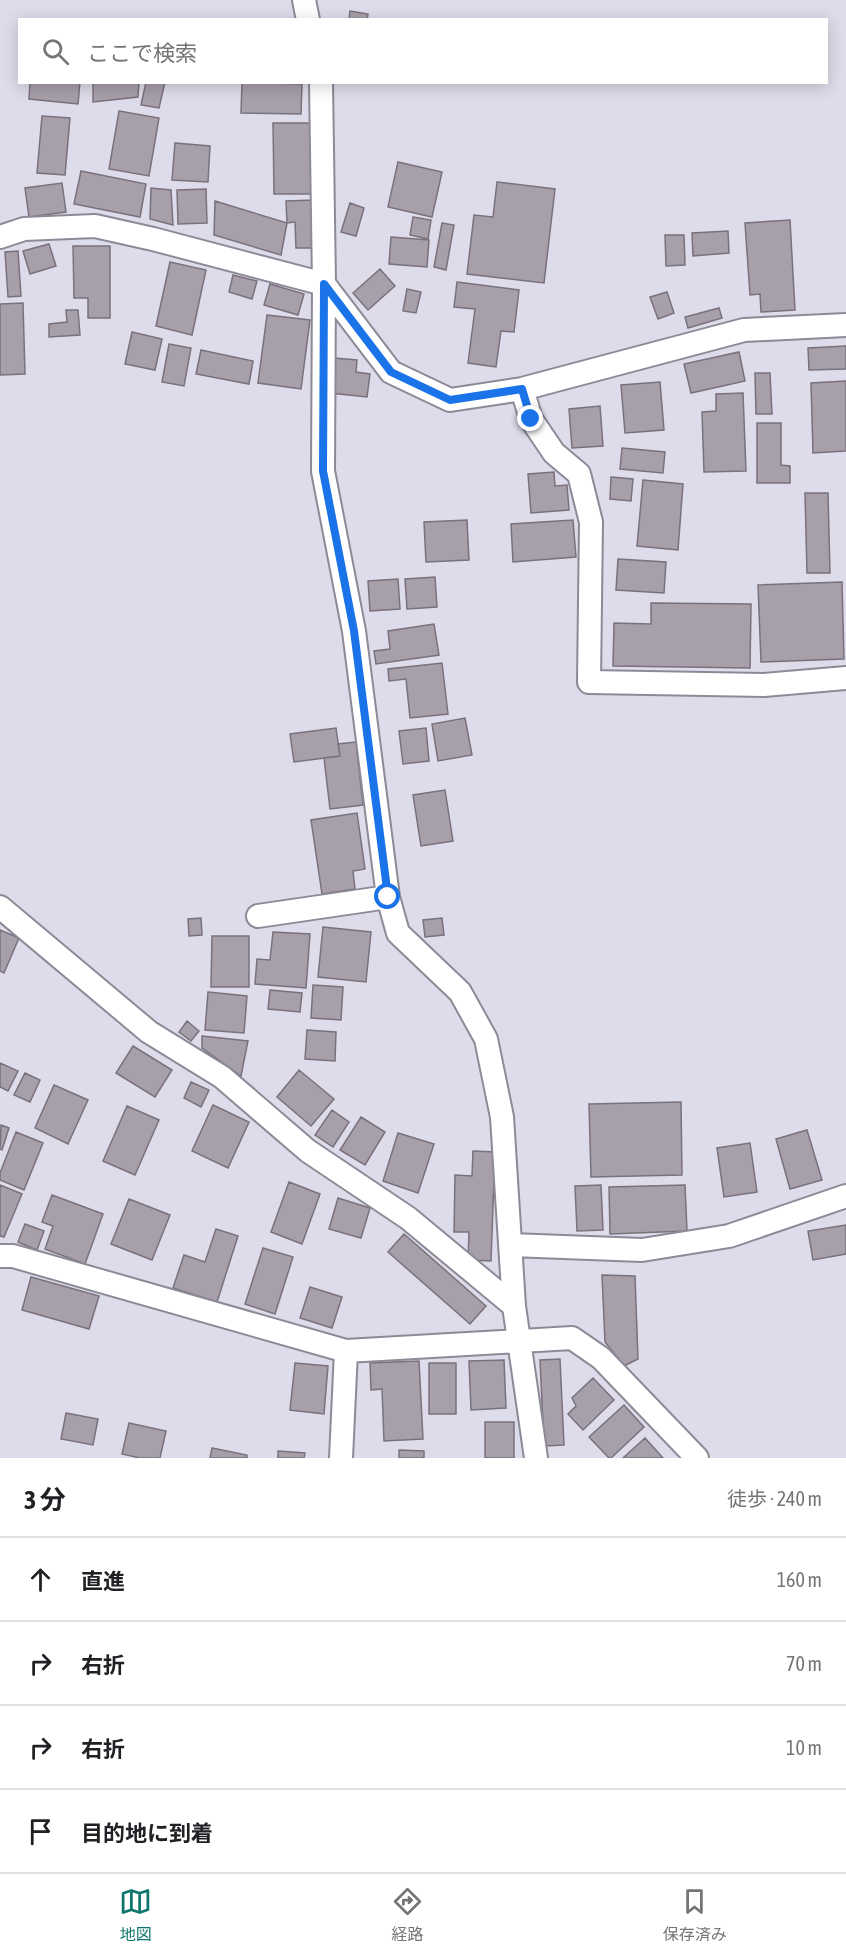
<!DOCTYPE html>
<html lang="ja">
<head>
<meta charset="utf-8">
<style>
	:root { --surface:#fff; --page:#f2f2f2; --text:#202124; --muted:#757577; --line:#e0e0e0; --accent:#0f766e }
	body { margin:0; font-family:"Asap Condensed","Noto Sans JP",sans-serif; background:var(--page); color:var(--text) }
	.stop { position:absolute; width:18px; height:18px; margin:-14px; border:4px solid #1a73e8; border-radius:50%; background:#fff }
	.stop.end { background:#1a73e8; border-color:#fff; box-shadow:0 2px 6px #0008 }
	.list { margin:0; padding:0; list-style:none }
	h2 { display:flex; justify-content:space-between; align-items:center; height:78px; margin:0; padding:0 24px; font-size:26px }
	h2 small { font-size:20px; font-weight:400; color:var(--muted) }
	.list li { display:grid; grid-template-columns:39px 1fr auto; gap:18px; align-items:center; box-sizing:border-box; height:84px; padding:0 24px; border-top:2px solid var(--line) }
	.list b { display:block; font-size:22px; white-space:nowrap }
	.list em { font-size:20px; font-style:normal; color:var(--muted) }
	.icon { flex:none; width:33px; height:33px; fill:none; stroke:currentColor; stroke-width:2; stroke-linecap:round; stroke-linejoin:round }
	.map { position:relative; flex:none; width:846px; height:1458px; overflow:hidden }
	.search { position:absolute; background:var(--surface); box-shadow:0 3px 15px #0003; left:18px; right:18px; top:18px; height:66px; display:flex; align-items:center; gap:15px; box-sizing:border-box; padding:0 21px; border-radius:0px; color:var(--muted); font-size:22px }
	.sheet { height:414px; background:var(--surface) }
	nav { display:flex; justify-content:space-around; align-items:center; box-sizing:border-box; height:84px; border-top:2px solid var(--line); background:var(--surface); font-size:16px; color:var(--muted) }
	nav a { display:grid; justify-items:center; gap:3px }
	nav .on { color:var(--accent) }
	.map>svg:first-child { display:block }
</style>
</head>
<body>
<div class="map">
<svg width="846" height="1458" viewBox="0 0 846 1458">
	<rect width="100%" height="100%" fill="#dedcea"/>
	<path fill="#a79faa" stroke="#79717c" stroke-width="1.5" d="M 350,11 L 368,14 L 367,20 L 349,20 Z
		M 30,82 L 80,82 L 78,104 L 29,99 Z
		M 93,82 L 139,82 L 138,97 L 93,102 Z
		M 146,82 L 165,82 L 159,108 L 141,105 Z
		M 242,82 L 302,84 L 301,114 L 241,113 Z
		M 119,111 L 159,118 L 149,176 L 109,169 Z
		M 42,116 L 70,118 L 65,175 L 37,173 Z
		M 273,123 L 312,123 L 312,194 L 274,194 Z
		M 175,143 L 210,146 L 208,182 L 172,180 Z
		M 398,162 L 442,172 L 432,217 L 388,207 Z
		M 81,171 L 146,184 L 140,217 L 74,204 Z
		M 497,182 L 555,189 L 544,283 L 467,274 L 474,215 L 493,217 Z
		M 62,183 L 66,212 L 29,217 L 25,188 Z
		M 151,188 L 171,190 L 173,225 L 150,219 Z
		M 206,189 L 207,223 L 178,224 L 177,190 Z
		M 314,200 L 315,248 L 296,248 L 295,222 L 287,223 L 286,201 Z
		M 215,201 L 287,223 L 281,255 L 214,235 Z
		M 350,203 L 364,208 L 356,236 L 341,232 Z
		M 413,217 L 431,220 L 428,239 L 410,235 Z
		M 790,220 L 795,310 L 761,312 L 760,294 L 750,295 L 745,223 Z
		M 442,223 L 454,225 L 446,270 L 434,267 Z
		M 728,231 L 729,253 L 693,256 L 692,233 Z
		M 665,235 L 684,235 L 685,265 L 666,266 Z
		M 391,237 L 429,240 L 427,267 L 389,264 Z
		M 49,244 L 56,266 L 30,274 L 23,251 Z
		M 73,246 L 110,246 L 110,318 L 88,318 L 88,298 L 74,298 Z
		M 18,251 L 21,296 L 8,297 L 5,252 Z
		M 170,262 L 206,270 L 192,335 L 156,326 Z
		M 380,269 L 395,286 L 368,310 L 353,293 Z
		M 233,275 L 257,281 L 252,299 L 229,292 Z
		M 457,282 L 519,290 L 514,332 L 501,331 L 496,367 L 468,363 L 475,309 L 454,307 Z
		M 270,284 L 304,294 L 298,315 L 264,305 Z
		M 407,289 L 421,292 L 416,313 L 403,311 Z
		M 667,292 L 674,313 L 658,319 L 650,297 Z
		M 23,303 L 25,374 L 0,375 L 0,304 Z
		M 719,308 L 722,318 L 688,328 L 685,317 Z
		M 66,310 L 78,310 L 80,335 L 49,337 L 49,324 L 67,322 Z
		M 267,315 L 310,320 L 301,389 L 258,383 Z
		M 132,332 L 162,339 L 155,370 L 125,364 Z
		M 169,344 L 191,348 L 184,386 L 162,382 Z
		M 846,346 L 846,369 L 809,370 L 808,348 Z
		M 201,350 L 253,361 L 249,384 L 196,374 Z
		M 739,352 L 745,381 L 691,393 L 684,364 Z
		M 334,358 L 357,360 L 356,372 L 370,374 L 367,397 L 330,393 Z
		M 755,373 L 770,373 L 772,414 L 756,414 Z
		M 846,381 L 846,451 L 813,453 L 811,383 Z
		M 660,382 L 664,430 L 625,433 L 621,385 Z
		M 743,393 L 746,471 L 704,472 L 702,412 L 716,411 L 716,394 Z
		M 600,406 L 603,446 L 572,448 L 569,409 Z
		M 757,423 L 781,423 L 781,465 L 790,466 L 790,483 L 757,483 Z
		M 622,448 L 665,452 L 663,473 L 620,469 Z
		M 554,472 L 555,486 L 567,485 L 569,510 L 531,513 L 528,474 Z
		M 611,477 L 633,479 L 631,501 L 610,499 Z
		M 643,480 L 683,484 L 678,550 L 637,546 Z
		M 805,493 L 828,493 L 830,573 L 807,573 Z
		M 467,520 L 469,560 L 426,562 L 424,522 Z
		M 573,520 L 576,557 L 513,562 L 511,524 Z
		M 618,559 L 666,562 L 664,593 L 616,590 Z
		M 435,577 L 437,607 L 407,609 L 405,579 Z
		M 398,579 L 400,609 L 370,611 L 368,581 Z
		M 842,582 L 844,659 L 761,662 L 758,585 Z
		M 651,603 L 751,604 L 750,668 L 613,666 L 614,623 L 651,624 Z
		M 434,624 L 439,655 L 376,664 L 374,651 L 390,649 L 388,631 Z
		M 442,663 L 448,714 L 410,718 L 406,679 L 389,681 L 388,669 Z
		M 465,718 L 472,755 L 438,761 L 432,724 Z
		M 336,728 L 340,756 L 294,762 L 290,734 Z
		M 426,728 L 429,761 L 403,764 L 399,731 Z
		M 356,742 L 363,805 L 330,809 L 324,758 L 340,756 L 338,744 Z
		M 445,790 L 453,841 L 421,846 L 413,795 Z
		M 357,813 L 365,869 L 353,871 L 355,889 L 322,894 L 311,820 Z
		M 201,918 L 202,935 L 189,936 L 188,919 Z
		M 442,918 L 444,935 L 425,937 L 423,920 Z
		M 323,927 L 371,932 L 366,982 L 318,977 Z
		M 0,930 L 19,938 L 4,973 L 0,971 Z
		M 273,932 L 310,934 L 306,988 L 255,984 L 257,959 L 270,960 Z
		M 212,936 L 249,936 L 249,987 L 211,987 Z
		M 313,985 L 343,987 L 341,1020 L 311,1018 Z
		M 270,990 L 302,993 L 300,1012 L 268,1009 Z
		M 208,992 L 247,996 L 244,1033 L 205,1030 Z
		M 187,1021 L 199,1031 L 191,1041 L 179,1032 Z
		M 307,1030 L 336,1032 L 335,1061 L 305,1059 Z
		M 202,1036 L 248,1041 L 241,1076 L 202,1048 Z
		M 133,1046 L 172,1070 L 155,1097 L 116,1073 Z
		M 0,1063 L 18,1071 L 8,1091 L 0,1087 Z
		M 299,1070 L 334,1099 L 311,1126 L 277,1097 Z
		M 25,1073 L 40,1080 L 30,1102 L 14,1095 Z
		M 191,1082 L 209,1090 L 201,1107 L 184,1098 Z
		M 54,1085 L 88,1100 L 68,1144 L 35,1128 Z
		M 681,1102 L 682,1175 L 591,1177 L 589,1104 Z
		M 213,1105 L 249,1122 L 228,1168 L 192,1151 Z
		M 127,1106 L 159,1120 L 135,1175 L 103,1161 Z
		M 332,1110 L 349,1122 L 333,1147 L 315,1135 Z
		M 361,1117 L 385,1132 L 365,1165 L 340,1150 Z
		M 1,1125 L 9,1128 L 2,1150 L 0,1149 Z
		M 807,1130 L 822,1180 L 790,1189 L 776,1139 Z
		M 16,1132 L 43,1143 L 24,1190 L 0,1180 L 0,1173 Z
		M 398,1133 L 434,1144 L 418,1193 L 383,1181 Z
		M 750,1143 L 757,1192 L 724,1197 L 717,1148 Z
		M 473,1151 L 495,1152 L 491,1261 L 468,1260 L 469,1232 L 454,1232 L 455,1175 L 472,1176 Z
		M 289,1182 L 320,1194 L 302,1244 L 271,1232 Z
		M 0,1185 L 22,1194 L 4,1237 L 0,1236 Z
		M 601,1185 L 603,1230 L 577,1231 L 575,1186 Z
		M 685,1185 L 687,1231 L 610,1234 L 609,1187 Z
		M 52,1195 L 103,1214 L 85,1264 L 45,1249 L 53,1226 L 42,1222 Z
		M 338,1198 L 370,1208 L 361,1238 L 329,1229 Z
		M 129,1199 L 170,1215 L 152,1260 L 111,1244 Z
		M 25,1224 L 44,1231 L 37,1250 L 18,1242 Z
		M 846,1225 L 846,1254 L 813,1260 L 808,1231 Z
		M 216,1229 L 238,1236 L 217,1302 L 173,1288 L 184,1255 L 205,1262 Z
		M 404,1234 L 486,1306 L 470,1324 L 388,1252 Z
		M 263,1248 L 293,1257 L 275,1314 L 245,1304 Z
		M 602,1275 L 635,1276 L 638,1359 L 624,1366 L 605,1342 Z
		M 31,1277 L 99,1296 L 89,1329 L 22,1310 Z
		M 310,1287 L 342,1297 L 332,1328 L 300,1318 Z
		M 560,1359 L 564,1445 L 544,1446 L 540,1360 Z
		M 504,1360 L 506,1408 L 471,1410 L 469,1361 Z
		M 419,1361 L 423,1439 L 384,1441 L 382,1389 L 371,1390 L 370,1363 Z
		M 295,1363 L 328,1366 L 324,1414 L 290,1410 Z
		M 429,1363 L 456,1363 L 456,1414 L 429,1414 Z
		M 593,1378 L 614,1400 L 583,1430 L 568,1414 L 576,1406 L 572,1398 Z
		M 624,1405 L 644,1427 L 611,1458 L 609,1458 L 589,1437 Z
		M 66,1413 L 98,1419 L 93,1445 L 61,1439 Z
		M 485,1422 L 514,1422 L 514,1458 L 485,1458 Z
		M 129,1423 L 166,1431 L 160,1458 L 140,1458 L 122,1454 Z
		M 645,1438 L 663,1458 L 623,1458 Z
		M 212,1448 L 247,1455 L 247,1458 L 210,1458 Z
		M 399,1450 L 424,1451 L 424,1458 L 399,1458 Z
		M 278,1451 L 305,1453 L 304,1458 L 278,1458 Z"/>
	<g fill="none" stroke-linecap="round" stroke-linejoin="round">
		<defs>
			<path id="minor" d="M 304,0 L 308,20
				M 321,82 L 324,284 L 323,471 L 354,631 L 388,897 L 398,933 L 460,992 L 486,1039 L 502,1117 L 514,1306 L 536,1458
				M 0,237 L 24,229 L 95,226 L 153,239 L 324,284 L 391,372 L 450,400 L 522,389 L 744,330 L 846,325
				M 522,389 L 531,419 L 554,453 L 579,474 L 591,522 L 589,682 L 764,685 L 846,678
				M 0,907 L 149,1032 L 222,1077 L 308,1151 L 408,1218 L 514,1306
				M 258,916 L 388,897
				M 511,1245 L 642,1250 L 729,1236 L 846,1196
				M 0,1256 L 13,1256 L 346,1351 L 572,1338 L 601,1358 L 697,1458
				M 341,1458 L 346,1351"/>
		</defs>
		<use href="#minor" stroke="#8c8a97" stroke-width="26"/>
		<use href="#minor" stroke="#fff" stroke-width="22"/>
	</g>
	<g fill="none" stroke-linecap="round" stroke-linejoin="round">
		<path stroke="#1a73e8" stroke-width="8" d="M 388,897 L 354,631 L 323,471 L 324,284 L 391,372 L 450,400 L 522,389 L 531,419"/>
	</g>
</svg>
<div class="stop" style="left:388px;top:897px"></div>
<div class="stop end" style="left:531px;top:419px"></div>
<div class="search"><svg class="icon" aria-label="search" viewBox="0 0 24 24"><circle cx="10" cy="10" r="6"/><path d="M15 15l6 6"/></svg>ここで検索</div>
</div>
<section class="sheet">
<h2>3 分<small>徒歩 · 240 m</small></h2>
<ul class="list">
<li><svg class="icon" aria-label="ahead" viewBox="0 0 24 24"><path d="M12 20V5M6 11l6-6 6 6"/></svg><div><b>直進</b></div><em>160 m</em></li>
<li><svg class="icon" aria-label="right" viewBox="0 0 24 24"><path d="M7 20v-9h11M14 6l5 5-5 5"/></svg><div><b>右折</b></div><em>70 m</em></li>
<li><svg class="icon" aria-label="right" viewBox="0 0 24 24"><path d="M7 20v-9h11M14 6l5 5-5 5"/></svg><div><b>右折</b></div><em>10 m</em></li>
<li><svg class="icon" aria-label="arrive" viewBox="0 0 24 24"><path d="M6 21V4h12l-3 4 3 4H6"/></svg><div><b>目的地に到着</b></div></li>
</ul>
</section>
<nav>
<a class="on"><svg class="icon" aria-label="map" viewBox="0 0 24 24"><path d="M3 6l6-2 6 2 6-2v14l-6 2-6-2-6 2zM9 4v14M15 6v14"/></svg>地図</a>
<a><svg class="icon" aria-label="directions" viewBox="0 0 24 24"><path d="M12 3l9 9-9 9-9-9zM9 14v-3h6M13 9l2 2-2 2"/></svg>経路</a>
<a><svg class="icon" aria-label="saved" viewBox="0 0 24 24"><path d="M7 4h10v16l-5-4-5 4z"/></svg>保存済み</a>
</nav>
</body>
</html>
